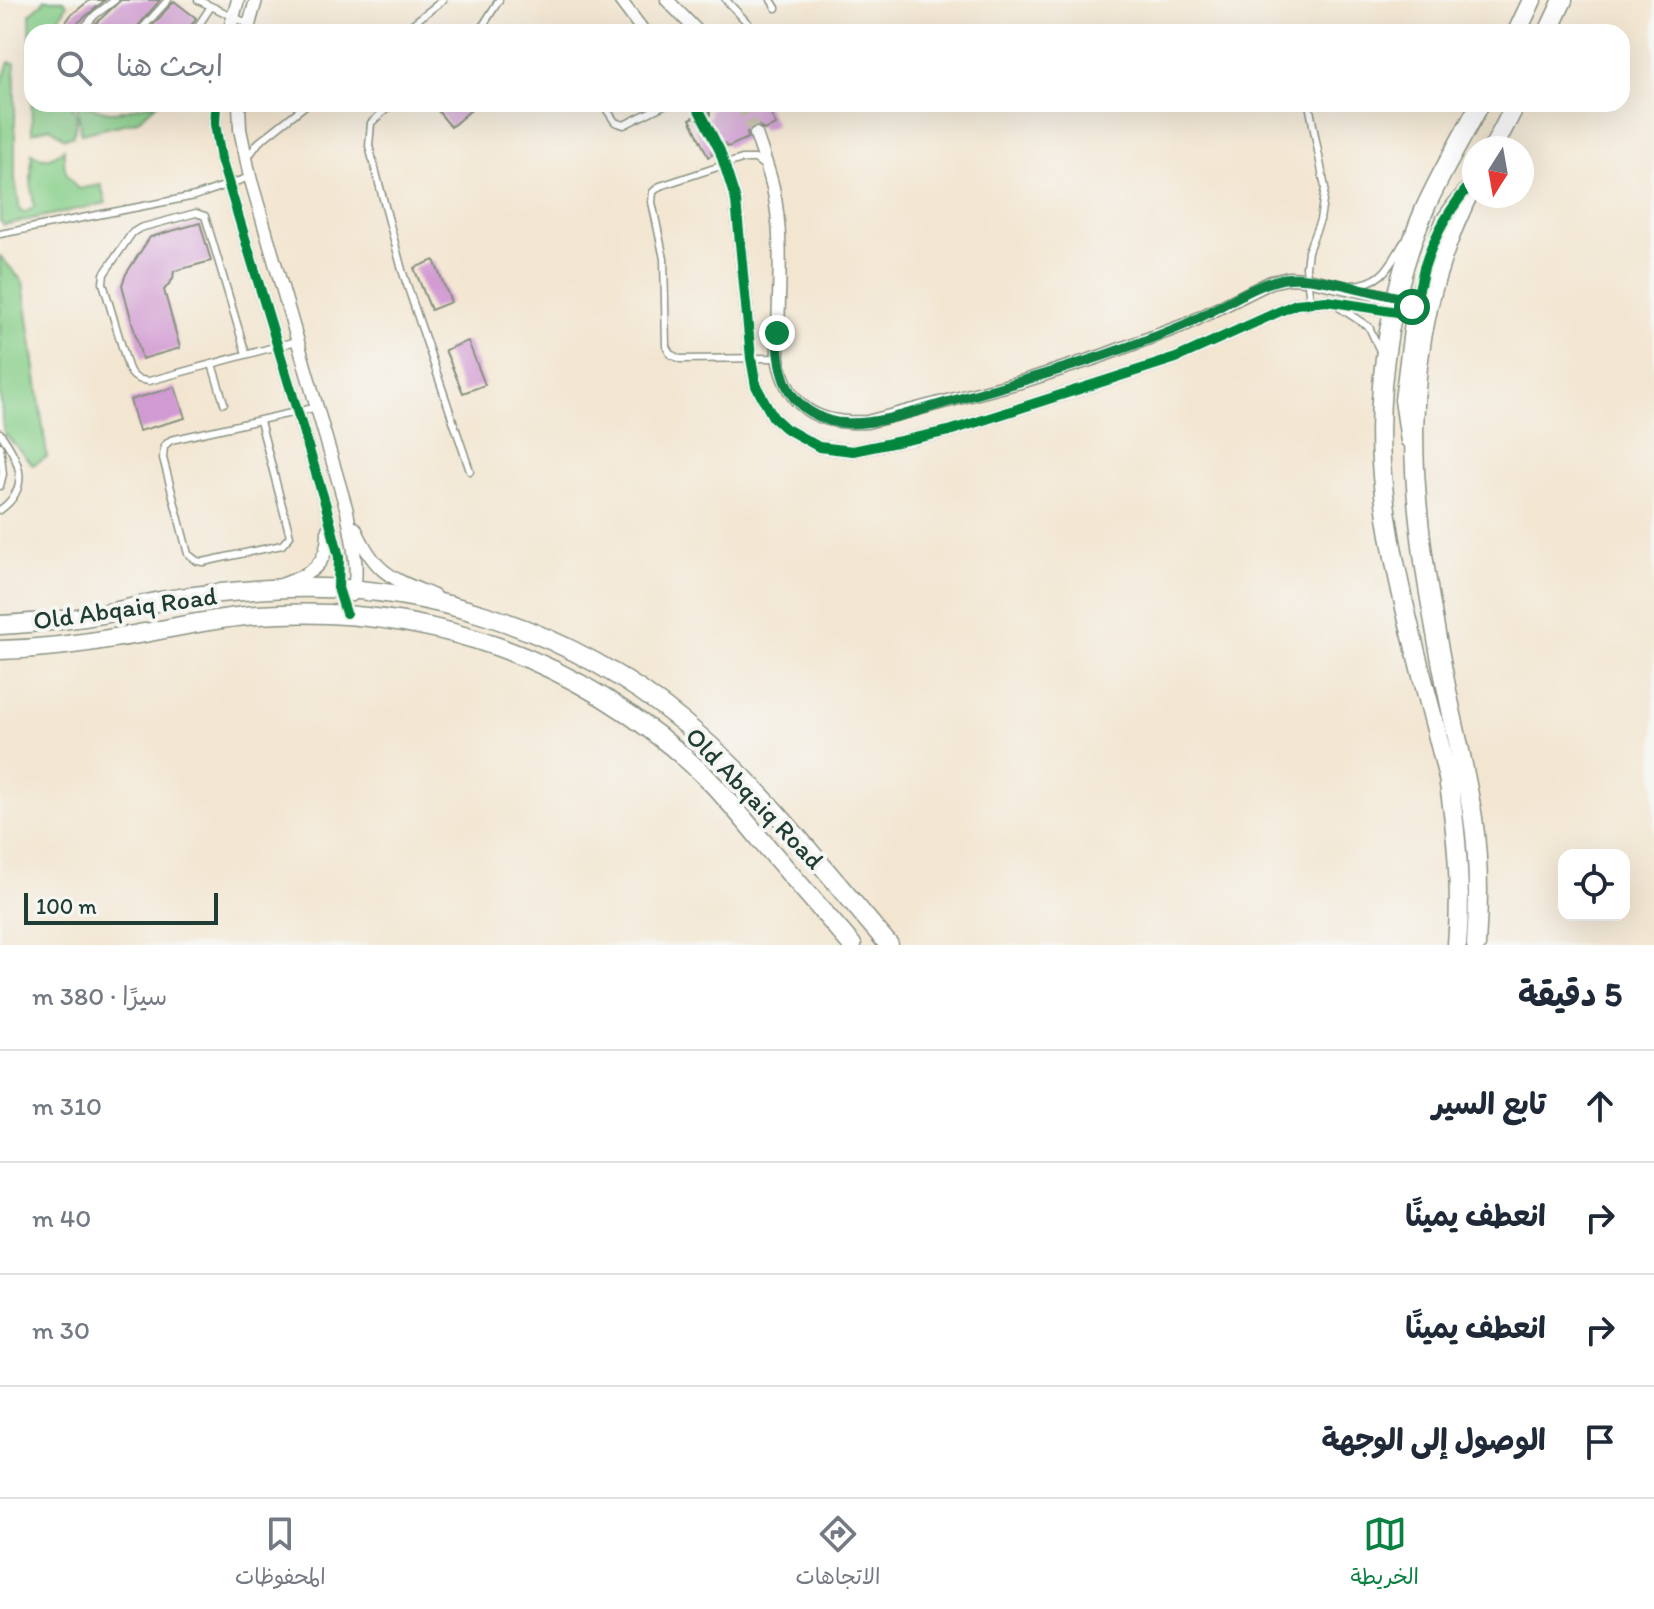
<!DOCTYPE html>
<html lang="ar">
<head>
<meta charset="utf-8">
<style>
	:root { --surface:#fff; --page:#f2f2f3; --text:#1f2937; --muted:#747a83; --line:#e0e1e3; --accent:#0b8043 }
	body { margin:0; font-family:Itim,"Playpen Sans Arabic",sans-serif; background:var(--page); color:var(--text); direction:rtl }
	.controls { position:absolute; right:24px; bottom:24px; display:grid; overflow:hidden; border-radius:16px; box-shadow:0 8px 32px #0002 }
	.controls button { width:72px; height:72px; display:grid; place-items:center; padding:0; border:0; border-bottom:2px solid var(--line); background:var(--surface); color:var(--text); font:40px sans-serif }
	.compass { position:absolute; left:1462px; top:136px; width:72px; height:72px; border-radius:50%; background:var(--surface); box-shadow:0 8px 32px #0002; rotate:191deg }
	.scale { position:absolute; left:24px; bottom:20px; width:194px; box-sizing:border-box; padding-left:8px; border:4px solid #1f3d34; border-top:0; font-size:22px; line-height:28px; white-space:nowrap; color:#1f3d34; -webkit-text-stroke:6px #f6f6f2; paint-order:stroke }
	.stop { position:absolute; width:24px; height:24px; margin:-18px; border:6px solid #0b8043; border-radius:50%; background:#fff }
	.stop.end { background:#0b8043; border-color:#fff; box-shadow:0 2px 8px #0008 }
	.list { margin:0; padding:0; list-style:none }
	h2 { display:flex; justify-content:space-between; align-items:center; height:104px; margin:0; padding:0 32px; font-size:34px }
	h2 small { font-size:26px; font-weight:400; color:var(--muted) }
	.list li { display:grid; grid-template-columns:52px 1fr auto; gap:24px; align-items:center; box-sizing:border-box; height:112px; padding:0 32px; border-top:2px solid var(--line) }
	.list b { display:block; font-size:30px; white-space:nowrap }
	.list em { font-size:26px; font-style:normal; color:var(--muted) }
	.icon { flex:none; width:44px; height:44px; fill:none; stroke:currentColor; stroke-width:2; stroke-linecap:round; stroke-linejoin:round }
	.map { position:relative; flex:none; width:1654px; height:945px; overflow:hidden; direction:ltr }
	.search { position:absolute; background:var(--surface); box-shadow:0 8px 32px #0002; left:24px; right:24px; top:24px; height:88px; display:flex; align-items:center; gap:20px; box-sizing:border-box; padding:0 28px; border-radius:24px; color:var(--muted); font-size:30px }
	.sheet { height:552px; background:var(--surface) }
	nav { display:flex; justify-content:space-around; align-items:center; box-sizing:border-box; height:112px; border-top:2px solid var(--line); background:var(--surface); font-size:22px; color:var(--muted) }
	nav a { display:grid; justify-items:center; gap:4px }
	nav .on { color:var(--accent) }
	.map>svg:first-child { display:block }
</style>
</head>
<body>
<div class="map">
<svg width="1654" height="945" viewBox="0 0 1654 945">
	<rect width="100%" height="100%" fill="#f6f6f2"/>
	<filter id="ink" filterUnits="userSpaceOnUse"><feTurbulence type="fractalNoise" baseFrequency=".0125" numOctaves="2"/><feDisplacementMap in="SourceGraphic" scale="16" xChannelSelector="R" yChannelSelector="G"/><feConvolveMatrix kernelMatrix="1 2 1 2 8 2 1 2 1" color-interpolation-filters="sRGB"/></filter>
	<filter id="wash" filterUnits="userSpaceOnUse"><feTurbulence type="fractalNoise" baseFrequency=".006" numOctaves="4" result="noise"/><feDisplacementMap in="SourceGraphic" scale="32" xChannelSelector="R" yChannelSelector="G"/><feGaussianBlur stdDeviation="1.8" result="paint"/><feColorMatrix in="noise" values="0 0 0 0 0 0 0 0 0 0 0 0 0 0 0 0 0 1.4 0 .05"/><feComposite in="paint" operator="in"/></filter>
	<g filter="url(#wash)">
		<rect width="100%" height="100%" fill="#f3e6d1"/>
		<path fill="#88cf8a" stroke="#54865f" stroke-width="2" d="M 43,0 L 64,0 L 67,5 L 51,32 L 32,32 L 32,104 L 72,104 L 77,117 L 73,136 L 64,138 L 49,127 L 32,133 L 30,14 L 43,3 Z
			M 9,62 L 15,63 L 15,179 L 20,211 L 24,213 L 34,207 L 31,180 L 32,153 C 44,162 54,158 64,149 C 63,169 65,174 78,189 L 101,185 L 106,203 L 4,225 L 0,221 L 0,87 Z
			M 77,104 C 89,104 98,111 110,112 C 126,113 139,104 157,104 L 137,121 L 81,134 Z
			M 0,256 L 23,282 L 47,457 L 33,465 L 4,433 L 0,393 Z"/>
		<g id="blocks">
			<path fill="#d19ad2" d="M 90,0 L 105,0 L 79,22 L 71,32 L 59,32 L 71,15 Z
				M 121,0 L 160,0 L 133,32 L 101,32 L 95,24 Z
				M 174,1 L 196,18 L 187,32 L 147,32 Z
				M 446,104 L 478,104 L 451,127 L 438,111 Z
				M 721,104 L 766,104 L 776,125 L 764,130 L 758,125 L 752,126 L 747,132 L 748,138 L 728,147 L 723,142 L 717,143 L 711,148 L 712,155 L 708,157 L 690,119 L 694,117 L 699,121 L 706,121 L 710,116 L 710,109 Z
				M 200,223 L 211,261 L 174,271 L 173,279 L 164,290 L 180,348 L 142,359 L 122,285 L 126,274 L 150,237 Z
				M 434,260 L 451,302 L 431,310 L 414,268 Z
				M 468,341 L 485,385 L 463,393 L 445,350 Z
				M 175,387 L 185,418 L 139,431 L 130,400 Z"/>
		</g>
	</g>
	<g filter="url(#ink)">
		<use href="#blocks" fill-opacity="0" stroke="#899282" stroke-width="2"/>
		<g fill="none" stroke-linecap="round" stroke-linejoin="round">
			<path stroke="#c9c4b2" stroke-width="12" stroke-dasharray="12 6" stroke-linecap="butt" d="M 742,104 L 756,134
				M 702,113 L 720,151"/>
			<defs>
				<path id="service" d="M 198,0 L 249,24
					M 726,0 L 756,32
					M 771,0 L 776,8
					M 80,32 L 95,15 L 115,0
					M 139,32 L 168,0
					M 194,32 L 210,8
					M 402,32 L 443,0
					M 479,32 L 499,0
					M 392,104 L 371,123 L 369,146 L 402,270 L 470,471
					M 603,104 L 615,122 L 624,125 L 666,104
					M 1309,104 L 1325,188 L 1320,220 L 1308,251 L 1306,267 L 1310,302
					M 248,157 L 259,142 L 307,104
					M 762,164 L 755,159 L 742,159 L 660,186 L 653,192 L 652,202 L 664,259 L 666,346 L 670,354 L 680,359 L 778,358
					M 0,234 L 195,196 L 250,177
					M 1352,285 C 1384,283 1389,266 1404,242
					M 1337,306 L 1369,327 L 1380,351
					M 246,354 L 205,216 L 196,213 L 140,228 L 132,233 L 104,274 L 103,283 L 128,367 C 132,378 138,380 149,381 L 278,346 L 296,341
					M 212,364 L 224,403
					M 260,421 L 290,536 L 282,545 L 203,562 L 197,561 L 188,554 L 163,458 L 164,446 L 171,440 L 318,407
					M 0,433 C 19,459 32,487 0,510
					M 0,446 L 3,474 L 0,486"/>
				<path id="minor" d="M 620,0 L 644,32
					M 667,0 L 698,32
					M 229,32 L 238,0
					M 247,32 L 256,0
					M 216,104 L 215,124 L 221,159 L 326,506 L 339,557 L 338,588 L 346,613
					M 239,104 L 240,129 L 250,177 L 347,511 C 351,537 361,569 352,595
					M 696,104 L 702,113
					M 756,134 C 762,152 769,170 773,188 C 785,243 777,302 778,358 C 787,408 818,425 867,422 L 1024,381 L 1099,357 L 1187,324 L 1271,282 L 1289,278 L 1307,279 L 1405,301 L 1411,322 L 1401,400 L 1407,441
					M 720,151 L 736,201 L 751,358 L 756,386 L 773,417 L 785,428 L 819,447 L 853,451 L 949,431 L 1176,358 L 1296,304 L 1327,301 L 1404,313 C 1418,306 1433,239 1443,219 C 1450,208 1458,198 1467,188
					M 355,528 C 376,574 389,577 434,596
					M 281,585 C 311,574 329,565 328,529"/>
				<path id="secondary" d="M 1517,32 L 1532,0
					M 1548,32 L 1563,0
					M 1493,148 L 1516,104
					M 1474,183 C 1388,352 1410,502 1445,681 C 1454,727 1466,772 1473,818 C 1479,859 1479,903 1476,945
					M 0,625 C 36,623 72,620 108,613 C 130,609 151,602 173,599 C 204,594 237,591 269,589 C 418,579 569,628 684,723 C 762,787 824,870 889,945
					M 0,650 C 40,649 81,644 120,637 C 168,630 209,618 258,615 C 427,603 582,659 705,776 C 725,796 743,818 761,840 C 791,875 822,910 852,945
					M 1457,945 C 1462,889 1457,834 1448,778 C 1424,677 1388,566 1381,463 C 1376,378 1392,285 1426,206 C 1442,171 1462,138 1480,104"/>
			</defs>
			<use href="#service" stroke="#899282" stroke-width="9"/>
			<use href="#minor" stroke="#899282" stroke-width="15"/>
			<use href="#secondary" stroke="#899282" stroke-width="21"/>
			<use href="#service" stroke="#fff" stroke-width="6"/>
			<use href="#minor" stroke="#fff" stroke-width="12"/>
			<use href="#secondary" stroke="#fff" stroke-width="18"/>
			<defs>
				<path id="cycleway" d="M 216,104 L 215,124 L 221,159 L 326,506 L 339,557 L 338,588 L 346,613
					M 696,104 L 720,151 L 736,201 L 751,358 L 756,386 L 773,417 L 785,428 L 819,447 L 853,451 L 949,431 L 1176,358 L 1296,304 L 1327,301 L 1404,313 C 1418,306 1420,283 1424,268 C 1435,233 1451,207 1474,180"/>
			</defs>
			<use href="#cycleway" stroke="#f6f6f2" stroke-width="15"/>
			<use href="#cycleway" stroke="#00873e" stroke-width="10"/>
		</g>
	</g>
	<g fill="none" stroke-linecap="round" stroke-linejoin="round" filter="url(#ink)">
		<path stroke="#0b8043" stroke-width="10" d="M 777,333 C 778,366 783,399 816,415 C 825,420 836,423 845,423 C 880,425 919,410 952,401 C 1030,379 1109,357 1184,325 C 1214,312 1259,280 1289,278 C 1319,276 1367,291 1397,297 L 1405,301 L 1409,311 L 1412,307"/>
	</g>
	<g text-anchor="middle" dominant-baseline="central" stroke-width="8" stroke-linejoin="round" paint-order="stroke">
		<g font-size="26" fill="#1f3d34" stroke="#f6f6f2">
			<text transform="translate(125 608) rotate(-8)">Old Abqaiq Road</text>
			<text transform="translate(755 798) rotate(46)">Old Abqaiq Road</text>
		</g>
	</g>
</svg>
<div class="controls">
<button><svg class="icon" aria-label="locate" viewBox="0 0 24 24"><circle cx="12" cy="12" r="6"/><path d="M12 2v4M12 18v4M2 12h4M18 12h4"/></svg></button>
</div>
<svg class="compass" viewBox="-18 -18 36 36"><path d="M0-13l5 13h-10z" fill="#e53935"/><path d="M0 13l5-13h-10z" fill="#747a83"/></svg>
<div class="scale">100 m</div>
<div class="stop" style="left:1412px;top:307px"></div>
<div class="stop end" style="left:777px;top:333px"></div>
<div class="search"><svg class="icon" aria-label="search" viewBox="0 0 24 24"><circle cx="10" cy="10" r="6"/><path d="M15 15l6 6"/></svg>ابحث هنا</div>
</div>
<section class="sheet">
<h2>5 دقيقة<small>سيرًا · 380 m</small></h2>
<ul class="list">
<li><svg class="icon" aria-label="ahead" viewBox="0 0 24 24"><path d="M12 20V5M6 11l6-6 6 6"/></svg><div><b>تابع السير</b></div><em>310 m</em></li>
<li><svg class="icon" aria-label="right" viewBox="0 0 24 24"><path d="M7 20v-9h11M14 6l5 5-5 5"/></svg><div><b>انعطف يمينًا</b></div><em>40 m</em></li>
<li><svg class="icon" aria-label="right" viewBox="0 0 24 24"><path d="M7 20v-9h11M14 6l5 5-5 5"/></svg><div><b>انعطف يمينًا</b></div><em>30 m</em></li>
<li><svg class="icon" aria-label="arrive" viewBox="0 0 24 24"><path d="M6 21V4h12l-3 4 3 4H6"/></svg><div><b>الوصول إلى الوجهة</b></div></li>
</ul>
</section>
<nav>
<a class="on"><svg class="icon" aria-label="map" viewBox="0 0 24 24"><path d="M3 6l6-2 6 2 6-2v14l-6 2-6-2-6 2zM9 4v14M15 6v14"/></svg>الخريطة</a>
<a><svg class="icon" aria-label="directions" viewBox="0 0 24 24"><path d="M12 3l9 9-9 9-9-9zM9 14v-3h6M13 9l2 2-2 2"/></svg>الاتجاهات</a>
<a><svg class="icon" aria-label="saved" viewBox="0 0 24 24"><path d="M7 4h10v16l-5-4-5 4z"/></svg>المحفوظات</a>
</nav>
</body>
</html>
